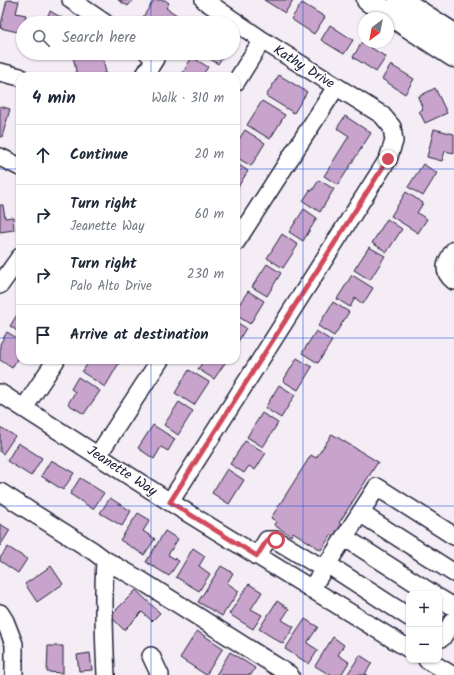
<!DOCTYPE html>
<html lang="en">
<head>
<meta charset="utf-8">
<style>
	:root { --surface:#fff; --page:#f2f2f3; --text:#1f2937; --muted:#747a83; --line:#e0e1e3 }
	body { margin:0; font-family:Kalam,sans-serif; background:var(--page); color:var(--text) }
	.controls { position:absolute; right:12px; bottom:12px; display:grid; overflow:hidden; border-radius:8px; box-shadow:0 1px 3px #0004 }
	.controls button { width:36px; height:36px; display:grid; place-items:center; padding:0; border:0; border-bottom:1px solid var(--line); background:var(--surface); color:var(--text); font:20px sans-serif }
	.compass { position:absolute; left:358px; top:12px; width:36px; height:36px; border-radius:50%; background:var(--surface); box-shadow:0 1px 3px #0004; rotate:212deg }
	.stop { position:absolute; width:12px; height:12px; margin:-9px; border:3px solid #d1495b; border-radius:50%; background:#fff }
	.stop.end { background:#d1495b; border-color:#fff; box-shadow:0 1px 4px #0008 }
	.list { margin:0; padding:0; list-style:none }
	h2 { display:flex; justify-content:space-between; align-items:center; height:52px; margin:0; padding:0 16px; font-size:17px }
	h2 small { font-size:13px; font-weight:400; color:var(--muted) }
	.list li { display:grid; grid-template-columns:26px 1fr auto; gap:12px; align-items:center; box-sizing:border-box; height:60px; padding:0 16px; border-top:1px solid var(--line) }
	.list b { display:block; font-size:15px; white-space:nowrap }
	.list p { margin:0; font-size:13px; white-space:nowrap; color:var(--muted) }
	.list em { font-size:13px; font-style:normal; color:var(--muted) }
	.icon { flex:none; width:22px; height:22px; fill:none; stroke:currentColor; stroke-width:2; stroke-linecap:round; stroke-linejoin:round }
	.map { position:relative; flex:none; width:454px; height:675px; overflow:hidden }
	.search { position:absolute; background:var(--surface); box-shadow:0 1px 3px #0004; left:16px; top:16px; width:224px; height:44px; display:flex; align-items:center; gap:10px; box-sizing:border-box; padding:0 14px; border-radius:22px; color:var(--muted); font-size:15px }
	.panel { position:absolute; background:var(--surface); box-shadow:0 1px 3px #0004; left:16px; top:72px; width:224px; height:292px; border-radius:12px }
	.map>svg:first-child { display:block }
</style>
</head>
<body>
<div class="map">
<svg width="454" height="675" viewBox="0 0 454 675">
	<rect width="100%" height="100%" fill="#f4edf5"/>
	<filter id="ink" filterUnits="userSpaceOnUse"><feTurbulence type="fractalNoise" baseFrequency=".025" numOctaves="2"/><feDisplacementMap in="SourceGraphic" scale="8" xChannelSelector="R" yChannelSelector="G"/><feConvolveMatrix kernelMatrix="1 2 1 2 8 2 1 2 1" color-interpolation-filters="sRGB"/></filter>
	<g filter="url(#ink)">
		<path fill="#c8a3cc" stroke="#22223b" d="M 7,0 L 19,1 L 16,13 L 26,15 L 24,23 L 23,23 L 22,33 L 0,28 Z
			M 118,0 L 133,0 L 128,6 Z
			M 154,0 L 165,0 L 169,3 L 166,8 L 177,15 L 172,23 L 152,23 L 143,17 Z
			M 264,0 L 293,0 L 285,13 Z
			M 302,3 L 325,17 L 314,34 L 291,19 Z
			M 50,11 L 71,23 L 44,23 Z
			M 330,25 L 353,40 L 344,54 L 321,40 Z
			M 362,42 L 386,57 L 376,72 L 353,57 Z
			M 84,53 L 102,53 L 106,73 L 95,76 L 77,76 L 73,56 Z
			M 203,53 L 225,53 L 218,64 L 202,54 Z
			M 192,57 L 208,67 L 202,76 L 181,76 Z
			M 391,65 L 414,79 L 405,94 L 382,79 Z
			M 279,75 L 307,92 L 294,113 L 266,96 Z
			M 435,88 L 447,113 L 425,123 L 419,111 L 423,109 L 418,97 Z
			M 262,101 L 285,115 L 270,139 L 247,125 Z
			M 0,106 L 10,109 L 2,137 L 0,137 Z
			M 345,116 L 371,133 L 338,185 L 324,176 L 349,136 L 337,128 Z
			M 434,129 L 454,134 L 454,153 L 445,151 L 442,161 L 427,157 Z
			M 245,130 L 265,143 L 251,166 L 236,157 L 236,144 Z
			M 236,163 L 248,171 L 236,190 Z
			M 423,164 L 437,173 L 423,196 L 408,187 Z
			M 319,180 L 334,189 L 320,212 L 303,201 L 310,190 L 312,191 Z
			M 406,192 L 423,203 L 417,213 L 427,219 L 418,233 L 391,216 Z
			M 0,205 L 3,205 L 5,218 L 13,217 L 14,230 L 0,232 Z
			M 304,209 L 317,218 L 303,241 L 289,232 Z
			M 387,219 L 402,229 L 387,252 L 372,243 Z
			M 282,234 L 298,245 L 283,268 L 267,258 Z
			M 369,247 L 385,256 L 370,280 L 354,270 Z
			M 267,264 L 281,273 L 267,296 L 252,287 Z
			M 352,275 L 373,288 L 363,304 L 355,298 L 350,307 L 337,299 Z
			M 248,291 L 264,301 L 250,324 L 236,315 L 236,309 Z
			M 333,302 L 349,312 L 334,336 L 318,326 Z
			M 20,310 L 20,333 L 10,326 Z
			M 236,322 L 246,328 L 236,345 Z
			M 316,331 L 332,341 L 318,363 L 302,353 Z
			M 7,332 L 20,340 L 20,354 L 12,368 L 0,360 L 0,344 Z
			M 297,358 L 312,367 L 298,390 L 283,381 Z
			M 90,360 L 114,360 L 119,363 L 105,387 L 82,372 Z
			M 204,360 L 227,360 L 214,379 L 198,369 Z
			M 189,370 L 209,382 L 194,405 L 175,393 Z
			M 78,377 L 100,391 L 84,414 L 68,404 L 75,392 L 71,389 Z
			M 279,385 L 295,395 L 281,418 L 265,408 Z
			M 179,402 L 193,411 L 178,435 L 164,425 Z
			M 262,413 L 278,423 L 263,447 L 247,437 Z
			M 153,425 L 175,439 L 168,451 L 161,447 L 154,459 L 138,448 Z
			M 0,427 L 15,436 L 3,454 L 0,452 Z
			M 332,434 L 378,462 L 339,523 L 343,526 L 336,538 L 331,535 L 321,550 L 293,532 L 291,536 L 274,525 L 276,521 L 271,518 L 311,455 L 316,458 Z
			M 245,441 L 266,453 L 255,470 L 249,466 L 244,473 L 230,464 Z
			M 18,443 L 42,458 L 31,476 L 7,461 Z
			M 51,460 L 74,473 L 63,490 L 41,476 Z
			M 227,469 L 244,480 L 229,504 L 212,493 Z
			M 80,478 L 104,493 L 93,509 L 70,494 Z
			M 110,498 L 131,511 L 122,526 L 100,513 Z
			M 138,513 L 150,520 L 143,531 L 155,539 L 144,555 L 120,540 Z
			M 0,524 L 10,530 L 0,546 Z
			M 165,531 L 178,539 L 168,555 L 179,561 L 169,576 L 146,562 Z
			M 8,547 L 27,559 L 18,573 L 0,561 L 0,558 Z
			M 193,548 L 205,556 L 199,566 L 210,574 L 199,591 L 176,577 Z
			M 51,566 L 63,584 L 37,602 L 25,584 Z
			M 221,566 L 233,573 L 227,583 L 239,591 L 222,616 L 198,602 Z
			M 249,584 L 262,592 L 251,609 L 262,615 L 253,629 L 229,614 Z
			M 136,590 L 160,613 L 152,621 L 142,612 L 124,630 L 110,616 Z
			M 277,601 L 289,609 L 282,620 L 294,627 L 283,644 L 259,629 Z
			M 305,619 L 318,627 L 307,643 L 318,650 L 309,664 L 285,649 Z
			M 197,631 L 223,648 L 206,675 L 180,658 Z
			M 333,637 L 344,645 L 338,655 L 349,662 L 341,675 L 330,675 L 315,666 Z
			M 48,646 L 63,646 L 63,673 L 47,672 Z
			M 230,652 L 255,668 L 251,675 L 216,675 Z
			M 90,653 L 92,670 L 79,671 L 77,655 Z
			M 360,655 L 372,663 L 365,674 L 368,675 L 347,675 Z"/>
		<g fill="none" stroke-linecap="round" stroke-linejoin="round">
			<defs>
				<path id="minor" d="M 71,0 L 105,23
					M 0,72 L 20,77
					M 144,76 L 155,59 L 148,53
					M 236,82 L 262,40
					M 0,157 L 20,167
					M 236,242 L 336,87
					M 454,250 C 446,262 441,271 454,281
					M 0,285 L 20,257
					M 0,393 L 170,502 L 409,649
					M 24,408 L 56,360
					M 98,455 L 160,360
					M 0,492 L 93,551 L 105,560 C 103,598 104,637 106,675
					M 170,502 L 388,159 L 394,141 L 392,127 L 382,115 L 262,40 L 204,0
					M 360,513 L 454,573
					M 344,537 L 433,594
					M 257,556 L 267,540 L 276,540 L 324,569
					M 105,560 L 142,581 L 290,675
					M 327,564 L 409,617
					M 311,589 L 377,487 L 454,536
					M 439,598 L 454,607
					M 0,613 L 5,621 L 14,644 L 14,675
					M 439,636 L 442,638 L 454,619
					M 151,656 L 160,675
					M 427,660 L 452,675"/>
				<path id="major" d="M 368,0 L 454,56
					M 400,0 L 454,35"/>
			</defs>
			<use href="#minor" stroke="#22223b" stroke-width="20"/>
			<use href="#major" stroke="#22223b" stroke-width="25"/>
			<use href="#minor" stroke="#fff" stroke-width="17"/>
			<use href="#major" stroke="#fff" stroke-width="22"/>
		</g>
	</g>
	<g fill="none" stroke-linecap="round" stroke-linejoin="round" filter="url(#ink)">
		<path stroke="#d1495b" stroke-width="5" d="M 276,540 L 267,540 L 257,556 L 170,502 L 388,159"/>
	</g>
	<path fill="none" stroke="#1d4ed8" stroke-width="1" stroke-opacity="0.55" d="M 151,0 L 151,23M 303,0 L 303,675M 151,53 L 151,76M 0,169 L 20,169M 236,169 L 454,169M 0,338 L 20,338M 236,338 L 454,338M 151,360 L 151,675M 0,506 L 454,506"/>
	<g text-anchor="middle" dominant-baseline="central" stroke-width="3" stroke-linejoin="round" paint-order="stroke">
		<g font-size="14" fill="#22223b" stroke="#fff">
			<text transform="translate(304 67) rotate(32)">Kathy Drive</text>
			<text transform="translate(122 471) rotate(33)">Jeanette Way</text>
		</g>
	</g>
</svg>
<div class="controls">
<button>+</button>
<button>−</button>
</div>
<svg class="compass" viewBox="-18 -18 36 36"><path d="M0-13l5 13h-10z" fill="#e53935"/><path d="M0 13l5-13h-10z" fill="#747a83"/></svg>
<div class="stop" style="left:276px;top:540px"></div>
<div class="stop end" style="left:388px;top:159px"></div>
<div class="search"><svg class="icon" aria-label="search" viewBox="0 0 24 24"><circle cx="10" cy="10" r="6"/><path d="M15 15l6 6"/></svg>Search here</div>
<section class="panel">
<h2>4 min<small>Walk · 310 m</small></h2>
<ul class="list">
<li><svg class="icon" aria-label="ahead" viewBox="0 0 24 24"><path d="M12 20V5M6 11l6-6 6 6"/></svg><div><b>Continue</b></div><em>20 m</em></li>
<li><svg class="icon" aria-label="right" viewBox="0 0 24 24"><path d="M7 20v-9h11M14 6l5 5-5 5"/></svg><div><b>Turn right</b><p>Jeanette Way</p></div><em>60 m</em></li>
<li><svg class="icon" aria-label="right" viewBox="0 0 24 24"><path d="M7 20v-9h11M14 6l5 5-5 5"/></svg><div><b>Turn right</b><p>Palo Alto Drive</p></div><em>230 m</em></li>
<li><svg class="icon" aria-label="arrive" viewBox="0 0 24 24"><path d="M6 21V4h12l-3 4 3 4H6"/></svg><div><b>Arrive at destination</b></div></li>
</ul>
</section>
</div>
</body>
</html>
